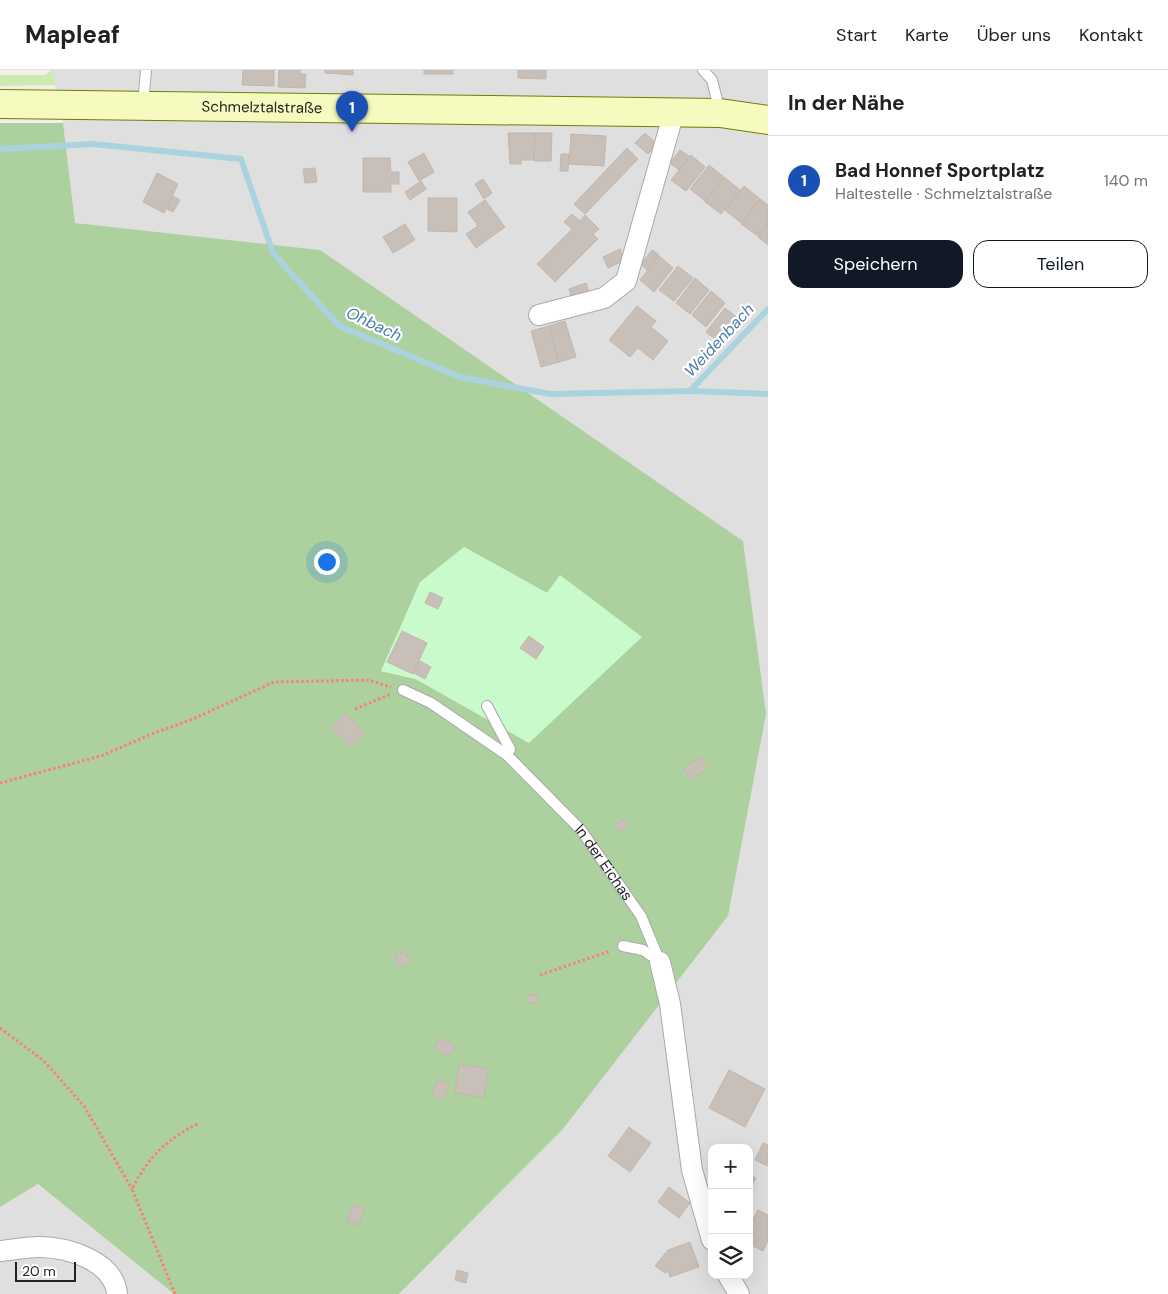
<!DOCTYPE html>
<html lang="de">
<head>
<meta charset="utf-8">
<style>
	:root { --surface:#fff; --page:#f6f6f6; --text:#202124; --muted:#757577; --line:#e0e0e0; --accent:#111827 }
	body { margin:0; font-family:"DM Sans",sans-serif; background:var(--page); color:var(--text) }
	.controls { position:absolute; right:15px; bottom:15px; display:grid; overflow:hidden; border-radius:10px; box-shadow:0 5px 20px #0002 }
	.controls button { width:45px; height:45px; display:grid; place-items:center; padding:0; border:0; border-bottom:1px solid var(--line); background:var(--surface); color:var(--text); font:25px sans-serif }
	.scale { position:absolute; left:15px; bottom:12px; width:61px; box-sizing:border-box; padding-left:5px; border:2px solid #222; border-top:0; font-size:14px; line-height:18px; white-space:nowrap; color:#222; -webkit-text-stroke:4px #fff; paint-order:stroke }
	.you { position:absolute; left:326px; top:491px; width:18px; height:18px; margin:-12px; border:4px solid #fff; border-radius:50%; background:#1a73e8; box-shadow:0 0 0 8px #1a73e833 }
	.badge { display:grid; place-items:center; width:32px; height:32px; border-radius:50%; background:var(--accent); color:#fff; font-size:16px; font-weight:700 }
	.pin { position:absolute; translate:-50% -41px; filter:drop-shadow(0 1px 2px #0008) }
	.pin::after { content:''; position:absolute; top:26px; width:18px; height:15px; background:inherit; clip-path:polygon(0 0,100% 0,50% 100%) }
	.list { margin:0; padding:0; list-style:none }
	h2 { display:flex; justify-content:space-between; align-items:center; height:65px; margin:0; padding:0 20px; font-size:21px }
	h2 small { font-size:16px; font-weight:400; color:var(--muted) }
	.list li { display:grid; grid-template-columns:32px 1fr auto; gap:15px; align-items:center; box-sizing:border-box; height:90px; padding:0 20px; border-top:1px solid var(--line) }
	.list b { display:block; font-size:19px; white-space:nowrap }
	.list p { margin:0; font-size:16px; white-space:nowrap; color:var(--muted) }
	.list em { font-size:16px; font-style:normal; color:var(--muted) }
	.actions { display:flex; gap:10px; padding:15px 20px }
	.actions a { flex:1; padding:11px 0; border:1px solid var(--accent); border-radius:15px; text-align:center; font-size:18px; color:var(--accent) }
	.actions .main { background:var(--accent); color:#fff }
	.icon { flex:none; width:28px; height:28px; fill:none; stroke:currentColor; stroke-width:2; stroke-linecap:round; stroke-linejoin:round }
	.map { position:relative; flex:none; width:768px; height:1224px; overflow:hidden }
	header { display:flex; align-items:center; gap:30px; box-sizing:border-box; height:70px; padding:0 25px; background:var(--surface); border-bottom:1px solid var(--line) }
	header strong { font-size:24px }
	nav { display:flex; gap:28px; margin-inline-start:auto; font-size:18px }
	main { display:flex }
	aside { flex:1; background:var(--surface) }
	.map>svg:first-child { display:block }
</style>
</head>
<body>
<header>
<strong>Mapleaf</strong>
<nav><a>Start</a><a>Karte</a><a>Über uns</a><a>Kontakt</a></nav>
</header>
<main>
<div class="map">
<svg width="768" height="1224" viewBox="0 0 768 1224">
	<rect width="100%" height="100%" fill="#f2efe9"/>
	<path fill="#e0dfdf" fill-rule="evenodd" d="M 52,0 L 768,0 L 768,1224 L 399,1224 L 563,1059 L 728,846 L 320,180 L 75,154 L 63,54 ZM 712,1078 L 749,1078 L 749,1205 L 712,1205 Z
		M 38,1114 L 174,1224 L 0,1224 L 0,1137 Z"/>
	<path fill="#cdebb0" d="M 52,0 L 55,15 L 0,16 L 0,5 L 45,5 Z"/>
	<path fill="#add19e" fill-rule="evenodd" d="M 0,53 L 63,53 L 75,153 L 320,180 L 743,471 L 766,644 L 728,846 L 563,1059 L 399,1224 L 174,1224 L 38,1114 L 0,1137 ZM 464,477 L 547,523 L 560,506 L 529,673 L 416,609 L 381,601 Z"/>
	<path fill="#c8facc" d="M 464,477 L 547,523 L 560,505 L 642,567 L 529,673 L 416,609 L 381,601 L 420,512 Z"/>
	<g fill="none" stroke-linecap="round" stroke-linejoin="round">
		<path stroke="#aad3df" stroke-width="6" d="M 0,79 L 93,74 L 241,89 L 273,183 L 339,256 L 460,307 L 550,324 L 690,321 L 768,324
			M 690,321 L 768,239"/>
	</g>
	<path fill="#c7bfb8" stroke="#c4b6ab" d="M 243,0 L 274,0 L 274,16 L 242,15 Z
		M 279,0 L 300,0 L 300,4 L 306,4 L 305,18 L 278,17 Z
		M 325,0 L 353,0 L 353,5 L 325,3 Z
		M 424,0 L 453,0 L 453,4 L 424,4 Z
		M 518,0 L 546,0 L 546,9 L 518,8 Z
		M 508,63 L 535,63 L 534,90 L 521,90 L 521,94 L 510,94 Z
		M 535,63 L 552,63 L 551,91 L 534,91 Z
		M 645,63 L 657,74 L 648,84 L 635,73 Z
		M 571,64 L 606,66 L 604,96 L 569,94 Z
		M 627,78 L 638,89 L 585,144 L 574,134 Z
		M 680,80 L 689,86 L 679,100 L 670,93 Z
		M 424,83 L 434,102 L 419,111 L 408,92 Z
		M 561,84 L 569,84 L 568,101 L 560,101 Z
		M 691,85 L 705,97 L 686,121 L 671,110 Z
		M 363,88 L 390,88 L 391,102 L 399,102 L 399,114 L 391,114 L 391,122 L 363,122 Z
		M 709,95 L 724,107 L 705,131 L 690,119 Z
		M 315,98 L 317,112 L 305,113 L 303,99 Z
		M 157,103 L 178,114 L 164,143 L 143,132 Z
		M 724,107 L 740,120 L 721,144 L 705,132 Z
		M 483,109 L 492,123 L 484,129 L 475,114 Z
		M 421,111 L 426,119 L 410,130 L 405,122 Z
		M 744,116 L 760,129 L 741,153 L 725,140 Z
		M 173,126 L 180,130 L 173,142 L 167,139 Z
		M 428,128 L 457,128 L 457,162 L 428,161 Z
		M 760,129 L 768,135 L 768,153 L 758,166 L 741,154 Z
		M 485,130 L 505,157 L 476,178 L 466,164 L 478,156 L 468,142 Z
		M 572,144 L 580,151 L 585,145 L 599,159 L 593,164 L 598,169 L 555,212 L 537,194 L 572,159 L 564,152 Z
		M 405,154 L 415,170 L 393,183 L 383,167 Z
		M 768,154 L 768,175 L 758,167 Z
		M 620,179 L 625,190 L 608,198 L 603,187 Z
		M 652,180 L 659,185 L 647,200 L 641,194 Z
		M 659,186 L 673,198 L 654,222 L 640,210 Z
		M 678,196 L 693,208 L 674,231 L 659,220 Z
		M 695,208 L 709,220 L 690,244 L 676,233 Z
		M 586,213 L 589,222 L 572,228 L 569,219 Z
		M 711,221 L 725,233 L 706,257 L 692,245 Z
		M 637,236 L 656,251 L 651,257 L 668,271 L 653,290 L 638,278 L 630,287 L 609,270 Z
		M 725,238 L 739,249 L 720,273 L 706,262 Z
		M 565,251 L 576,287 L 559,292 L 549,256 Z
		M 549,256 L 559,292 L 541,297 L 531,261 Z
		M 430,522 L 443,528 L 438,539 L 425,533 Z
		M 402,561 L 427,573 L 413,604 L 387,592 Z
		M 529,566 L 544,577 L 536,589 L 520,578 Z
		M 420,591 L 431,597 L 425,609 L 414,603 Z
		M 346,643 L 365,664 L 350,677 L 331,657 Z
		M 700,687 L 708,698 L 691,710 L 683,699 Z
		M 623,749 L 628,756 L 621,762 L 615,755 Z
		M 405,881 L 410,892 L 399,897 L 394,886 Z
		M 529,924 L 538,926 L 536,934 L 527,932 Z
		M 441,967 L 455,977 L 448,987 L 434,978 Z
		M 459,994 L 488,999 L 484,1028 L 455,1023 Z
		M 729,1000 L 765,1019 L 745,1057 L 709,1038 Z
		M 437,1010 L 450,1014 L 444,1029 L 432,1025 Z
		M 629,1057 L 651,1073 L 630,1102 L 608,1086 Z
		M 763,1073 L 768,1075 L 768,1096 L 755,1090 Z
		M 749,1104 L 756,1108 L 749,1122 Z
		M 669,1117 L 690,1133 L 679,1148 L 658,1132 Z
		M 352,1135 L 364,1138 L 359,1155 L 347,1152 Z
		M 758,1140 L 768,1145 L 768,1171 L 763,1181 L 749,1174 L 749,1157 Z
		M 690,1172 L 699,1197 L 670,1207 L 668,1201 L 665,1203 L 655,1196 L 668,1180 Z
		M 457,1200 L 468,1203 L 466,1213 L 455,1210 Z"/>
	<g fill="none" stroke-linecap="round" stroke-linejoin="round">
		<defs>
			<g id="service">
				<path d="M 703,0 L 712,10 L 720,42"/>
				<path d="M 143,34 L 146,0"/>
				<path id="s1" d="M 403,620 L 431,633 L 507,685 L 581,760 L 641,846 L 660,892"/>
				<path d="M 487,636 L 510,679 L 507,685"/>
				<path d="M 623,876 L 643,880 L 660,892"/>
			</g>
			<path id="minor" d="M 539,245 L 604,228 L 626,211 L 674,42
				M 660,892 L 670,934 L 692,1100 L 712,1170
				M 0,1181 C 13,1180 26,1177 39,1177 C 68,1177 114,1191 117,1224
				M 728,1205 L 739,1224"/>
			<g id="secondary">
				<path id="s2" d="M 0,34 L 720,43 L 768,50"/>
			</g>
		</defs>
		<use href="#service" stroke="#a9a9a9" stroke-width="12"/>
		<use href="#minor" stroke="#a9a9a9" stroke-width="22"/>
		<use href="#secondary" stroke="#707d05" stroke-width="30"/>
		<path stroke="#fa8072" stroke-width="3" stroke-dasharray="2.5 2.5" stroke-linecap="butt" d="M 355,639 L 391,624
			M 0,713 L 101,686 L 149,665 L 193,649 L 274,612 L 368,610 L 391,617
			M 540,905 L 610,881
			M 0,958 L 43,990 L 84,1036 L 132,1119
			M 175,1224 L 132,1119 C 149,1086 166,1070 199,1053"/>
		<use href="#service" stroke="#fff" stroke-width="10"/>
		<use href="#minor" stroke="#fff" stroke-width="20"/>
		<use href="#secondary" stroke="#f7fabf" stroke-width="28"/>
	</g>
	<g text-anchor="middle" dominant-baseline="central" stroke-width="4.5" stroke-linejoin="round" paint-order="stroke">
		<g font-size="15" fill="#222" stroke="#fff">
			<text stroke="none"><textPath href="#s2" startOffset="262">Schmelztalstraße</textPath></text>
			<text stroke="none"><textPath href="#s1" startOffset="268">In der Eichas</textPath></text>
		</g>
		<g font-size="16" font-style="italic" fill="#4a7aab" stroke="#fff">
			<text transform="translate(374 254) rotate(25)">Ohbach</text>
			<text transform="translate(719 270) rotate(-47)">Weidenbach</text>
		</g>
	</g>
</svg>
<div class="controls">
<button>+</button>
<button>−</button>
<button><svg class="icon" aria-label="layers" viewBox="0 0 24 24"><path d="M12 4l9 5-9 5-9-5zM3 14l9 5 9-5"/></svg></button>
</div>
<div class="scale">20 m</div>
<div class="you"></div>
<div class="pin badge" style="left:352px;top:62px;background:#1a4fb4">1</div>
</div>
<aside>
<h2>In der Nähe<small></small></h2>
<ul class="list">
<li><span class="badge" style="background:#1a4fb4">1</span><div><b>Bad Honnef Sportplatz</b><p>Haltestelle · Schmelztalstraße</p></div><em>140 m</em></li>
</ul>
<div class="actions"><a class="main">Speichern</a><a>Teilen</a></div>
</aside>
</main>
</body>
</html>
